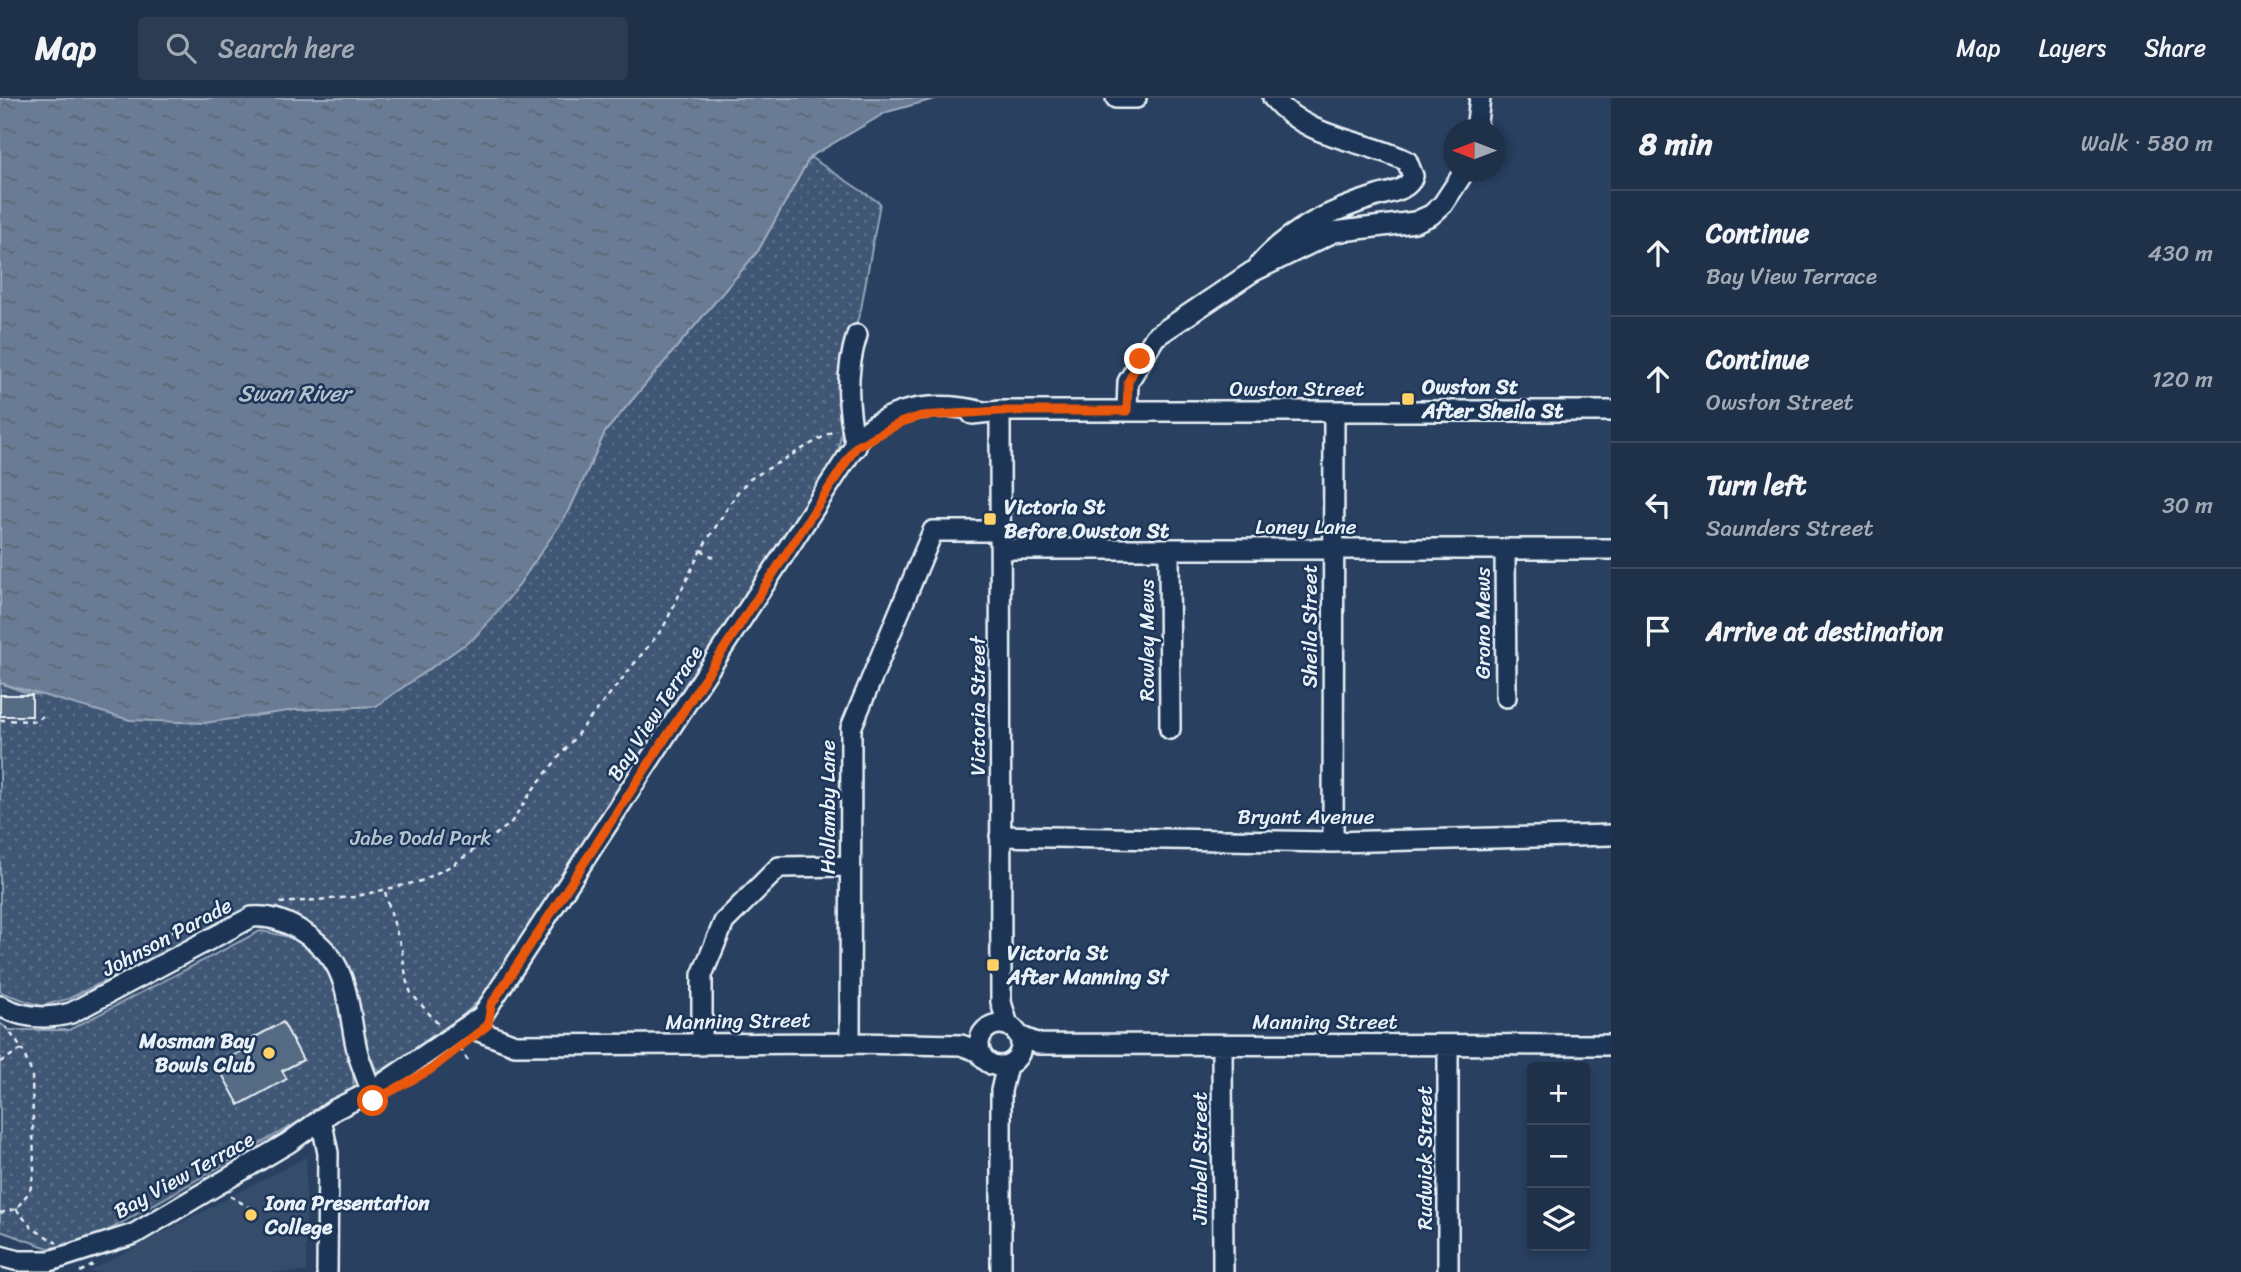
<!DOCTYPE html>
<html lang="en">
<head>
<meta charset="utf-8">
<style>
	:root { --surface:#1f3049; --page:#2c3c53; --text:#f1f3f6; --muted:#a1a9b4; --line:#3c4b61 }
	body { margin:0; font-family:Sriracha,sans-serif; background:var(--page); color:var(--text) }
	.controls { position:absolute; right:21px; bottom:21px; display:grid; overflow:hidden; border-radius:7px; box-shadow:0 4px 10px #0003 }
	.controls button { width:63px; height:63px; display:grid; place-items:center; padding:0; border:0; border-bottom:2px solid var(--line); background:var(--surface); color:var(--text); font:35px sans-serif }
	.compass { position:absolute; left:1443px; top:21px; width:63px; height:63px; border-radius:50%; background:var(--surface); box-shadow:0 4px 10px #0003; rotate:270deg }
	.stop { position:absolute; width:21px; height:21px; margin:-16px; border:5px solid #ea580c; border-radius:50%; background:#fff }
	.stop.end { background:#ea580c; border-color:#fff; box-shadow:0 2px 7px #0008 }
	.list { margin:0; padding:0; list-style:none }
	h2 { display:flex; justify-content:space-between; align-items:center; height:91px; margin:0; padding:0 28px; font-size:30px }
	h2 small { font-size:23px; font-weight:400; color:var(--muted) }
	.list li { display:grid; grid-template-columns:46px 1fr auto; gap:21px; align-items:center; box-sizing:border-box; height:126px; padding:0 28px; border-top:2px solid var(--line) }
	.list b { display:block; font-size:26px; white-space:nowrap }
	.list p { margin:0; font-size:23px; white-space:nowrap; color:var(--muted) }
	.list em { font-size:23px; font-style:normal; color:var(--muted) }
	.icon { flex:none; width:38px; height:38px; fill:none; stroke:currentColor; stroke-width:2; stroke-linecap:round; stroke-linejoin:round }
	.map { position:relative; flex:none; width:1611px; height:1174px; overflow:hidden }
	header { display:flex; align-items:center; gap:42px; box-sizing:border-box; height:98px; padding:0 35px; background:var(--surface); border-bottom:2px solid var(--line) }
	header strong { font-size:33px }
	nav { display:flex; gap:38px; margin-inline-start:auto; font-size:24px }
	.search { width:490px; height:63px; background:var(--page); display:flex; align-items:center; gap:18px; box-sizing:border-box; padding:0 24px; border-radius:7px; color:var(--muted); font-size:26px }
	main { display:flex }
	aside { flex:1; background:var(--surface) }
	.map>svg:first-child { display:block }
</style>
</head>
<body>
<header>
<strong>Map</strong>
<div class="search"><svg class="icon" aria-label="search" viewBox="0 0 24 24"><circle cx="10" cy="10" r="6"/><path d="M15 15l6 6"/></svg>Search here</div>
<nav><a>Map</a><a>Layers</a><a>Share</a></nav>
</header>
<main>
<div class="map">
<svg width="1611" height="1174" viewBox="0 0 1611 1174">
	<defs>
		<pattern id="park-dots" width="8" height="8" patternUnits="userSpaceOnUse" patternTransform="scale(1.75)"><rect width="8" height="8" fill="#415774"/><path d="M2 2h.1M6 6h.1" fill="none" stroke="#5c7089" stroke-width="1.8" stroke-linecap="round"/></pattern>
		<pattern id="water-ripples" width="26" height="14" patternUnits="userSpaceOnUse" patternTransform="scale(1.75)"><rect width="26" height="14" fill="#6b7c95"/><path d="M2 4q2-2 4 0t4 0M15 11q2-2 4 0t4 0" fill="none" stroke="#5a6573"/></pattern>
	</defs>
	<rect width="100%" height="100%" fill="#294061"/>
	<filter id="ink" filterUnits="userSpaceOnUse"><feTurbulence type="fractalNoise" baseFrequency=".0143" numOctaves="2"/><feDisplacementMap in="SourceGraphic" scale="14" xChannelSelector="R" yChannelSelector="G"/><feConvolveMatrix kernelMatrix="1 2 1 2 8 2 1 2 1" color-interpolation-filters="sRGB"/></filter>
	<g filter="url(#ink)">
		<path fill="#364d6b" d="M 306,1059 L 306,1174 L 88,1174 Z"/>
		<path fill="url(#park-dots)" stroke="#94a4b6" stroke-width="2" d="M 810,59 L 880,105 L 861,211 L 844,264 L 844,314 L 838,356 L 499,882 C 464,920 428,949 386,978 C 357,961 366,918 353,890 C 349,881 341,872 335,864 C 315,836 295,804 256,809 L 68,901 L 41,908 L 0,894 L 0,585 L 30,596 L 295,612 L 376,608 L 569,413 L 605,334 L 758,153 Z
			M 260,833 C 277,836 296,839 310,851 C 348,882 352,947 354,992 L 86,1145 L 48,1150 L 0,1133 L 0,925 L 9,932 L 69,932 Z"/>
		<path fill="url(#water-ripples)" stroke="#9dabbd" stroke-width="2" d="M 0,0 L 938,0 L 887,14 L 810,59 L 758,153 L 605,334 L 569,413 L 514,494 L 474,540 L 376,608 L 295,612 L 204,625 L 130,622 L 0,585 Z"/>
		<path fill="#556a83" stroke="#e8f1f8" stroke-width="2" d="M 0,597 L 32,597 L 32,618 L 0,618 Z
			M 283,924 L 303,962 L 282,973 L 287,981 L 239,1007 L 217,967 L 249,949 L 246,944 Z"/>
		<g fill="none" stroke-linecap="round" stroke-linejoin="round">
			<defs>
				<path id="minor" d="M 1116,0 L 1136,0
					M 1476,32 L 1480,0
					M 1260,166 C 1291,131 1332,112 1377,98 C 1390,94 1408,93 1413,78 L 1407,63 C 1360,40 1309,42 1273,0
					M 1000,313 L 1001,904 L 1008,927
					M 1127,313 L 1128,284 L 1155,239 L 1252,174 L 1334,134 L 1415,124 L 1431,117 L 1443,106 L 1464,74
					M 972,316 L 1000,313 L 1611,313
					M 856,349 C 847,311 845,275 857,237
					M 1001,451 L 1611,451
					M 1505,451 L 1506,599
					M 1169,452 L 1170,631
					M 1000,738 L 1333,744 L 1611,737
					M 1333,744 L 1334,313
					M 0,908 C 23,920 46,922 71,915 L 252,819 C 285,816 329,845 341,878 C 351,903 351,930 358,956 C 363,972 369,987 375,1002
					M979 947a21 21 0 1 1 42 0a21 21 0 1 1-42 0Z
					M 468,929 L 515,947 L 850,945 L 961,947 L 980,954
					M 1019,938 L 1039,946 L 1611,947
					M 850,945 L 851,630 L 933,433 L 1001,433
					M 702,947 L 702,877 L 724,824 L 779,769 L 850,768
					M 1222,947 L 1223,1174
					M 321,1021 L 328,1055 L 327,1174
					M 0,1158 L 19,1163 L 50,1163 L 134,1136 L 288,1045 L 334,1012 L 372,993 L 482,918 L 862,337 C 895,307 940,303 983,314
					M 1001,1174 L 1001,993 L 1007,967
					M 1448,1174 L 1448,947"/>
			</defs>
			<use href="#minor" stroke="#e8f1f8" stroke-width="24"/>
			<path stroke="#e8f1f8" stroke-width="2.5" stroke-dasharray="5 5" stroke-linecap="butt" d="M 701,452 L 717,461
				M 0,622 L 35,623 L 43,618
				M 385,794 L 402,853 L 407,885 L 411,895 L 439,927
				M 280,805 L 353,799 L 421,783 L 453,767 L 510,726 L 534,690 L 663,530 L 701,452 L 737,395 L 750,381 L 835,332
				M 150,855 C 167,830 194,822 222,815
				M 460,950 L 470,966
				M 0,964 L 22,951 L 6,929
				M 230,1098 L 252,1111
				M 16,1111 L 32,1130 L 57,1145
				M 0,1115 L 16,1111 L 30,1093 L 34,1073 L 32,976 L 22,951
				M 80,1174 L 93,1167"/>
			<use href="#minor" stroke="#1d3557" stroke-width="19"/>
		</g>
	</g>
	<g fill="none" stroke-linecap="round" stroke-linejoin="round" filter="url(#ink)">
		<path stroke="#ea580c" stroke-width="9" d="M 373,1003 L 430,972 L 488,927 L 491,907 L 856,349 L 902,324 L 921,318 L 1000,313 L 1127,313 L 1128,284 L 1140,261"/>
	</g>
	<g fill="#ffd166" stroke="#1d3557" stroke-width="2.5">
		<rect x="1401" y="294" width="14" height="14" rx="3.5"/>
		<rect x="983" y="414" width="14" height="14" rx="3.5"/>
		<rect x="986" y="860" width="14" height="14" rx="3.5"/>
		<circle cx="269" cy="955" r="7"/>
		<circle cx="251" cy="1117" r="7"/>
	</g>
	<g text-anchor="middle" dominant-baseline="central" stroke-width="5" stroke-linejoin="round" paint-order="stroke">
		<g font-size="21" font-weight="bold" fill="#e8f1f8" stroke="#1d3557" text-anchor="start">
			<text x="1422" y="289">Owston St<tspan x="1422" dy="24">After Sheila St</tspan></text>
			<text x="1004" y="409">Victoria St<tspan x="1004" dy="24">Before Owston St</tspan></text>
			<text x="1007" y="855">Victoria St<tspan x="1007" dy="24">After Manning St</tspan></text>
			<text x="255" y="943" text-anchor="end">Mosman Bay<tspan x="255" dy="24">Bowls Club</tspan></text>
			<text x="265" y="1105">Iona Presentation<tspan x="265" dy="24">College</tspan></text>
		</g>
		<g font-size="21" fill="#e8f1f8" stroke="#1d3557">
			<text x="1297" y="291">Owston Street</text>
			<text x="1306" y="429">Loney Lane</text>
			<text transform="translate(1483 525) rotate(-90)">Grono Mews</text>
			<text transform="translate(1310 528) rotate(-90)">Sheila Street</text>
			<text transform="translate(1147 542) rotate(-90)">Rowley Mews</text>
			<text transform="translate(978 608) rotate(-90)">Victoria Street</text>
			<text transform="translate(655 615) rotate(-57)">Bay View Terrace</text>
			<text transform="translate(828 709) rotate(-90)">Hollamby Lane</text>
			<text x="1306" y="719">Bryant Avenue</text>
			<text transform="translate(167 839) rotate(-28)">Johnson Parade</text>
			<text transform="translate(738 923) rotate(-1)">Manning Street</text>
			<text x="1325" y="924">Manning Street</text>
			<text transform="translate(1200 1060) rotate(-90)">Jimbell Street</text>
			<text transform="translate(1425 1060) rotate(-90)">Rudwick Street</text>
			<text transform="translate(184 1077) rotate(-29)">Bay View Terrace</text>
		</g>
		<g font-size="21" fill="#b6c3d0" stroke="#1d3557">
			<text x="421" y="740">Jabe Dodd Park</text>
		</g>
		<g font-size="23" font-style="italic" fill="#b6c2d0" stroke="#1d3557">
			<text x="294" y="295">Swan River</text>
		</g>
	</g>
</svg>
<div class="controls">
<button>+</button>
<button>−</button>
<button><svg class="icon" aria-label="layers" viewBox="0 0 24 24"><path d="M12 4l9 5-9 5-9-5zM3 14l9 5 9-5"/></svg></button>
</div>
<svg class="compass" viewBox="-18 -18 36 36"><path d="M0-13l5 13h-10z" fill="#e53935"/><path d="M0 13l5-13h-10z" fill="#a1a9b4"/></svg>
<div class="stop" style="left:373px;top:1003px"></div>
<div class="stop end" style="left:1140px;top:261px"></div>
</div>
<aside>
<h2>8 min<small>Walk · 580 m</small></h2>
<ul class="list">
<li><svg class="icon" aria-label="ahead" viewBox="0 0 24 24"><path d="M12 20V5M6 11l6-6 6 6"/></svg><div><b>Continue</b><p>Bay View Terrace</p></div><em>430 m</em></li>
<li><svg class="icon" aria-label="ahead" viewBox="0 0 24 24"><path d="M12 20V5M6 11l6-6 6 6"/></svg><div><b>Continue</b><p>Owston Street</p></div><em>120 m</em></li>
<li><svg class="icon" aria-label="left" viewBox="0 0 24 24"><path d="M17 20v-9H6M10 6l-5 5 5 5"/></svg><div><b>Turn left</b><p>Saunders Street</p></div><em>30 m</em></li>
<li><svg class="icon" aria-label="arrive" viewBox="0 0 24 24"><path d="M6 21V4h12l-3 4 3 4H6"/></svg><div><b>Arrive at destination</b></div></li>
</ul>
</aside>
</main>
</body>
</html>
